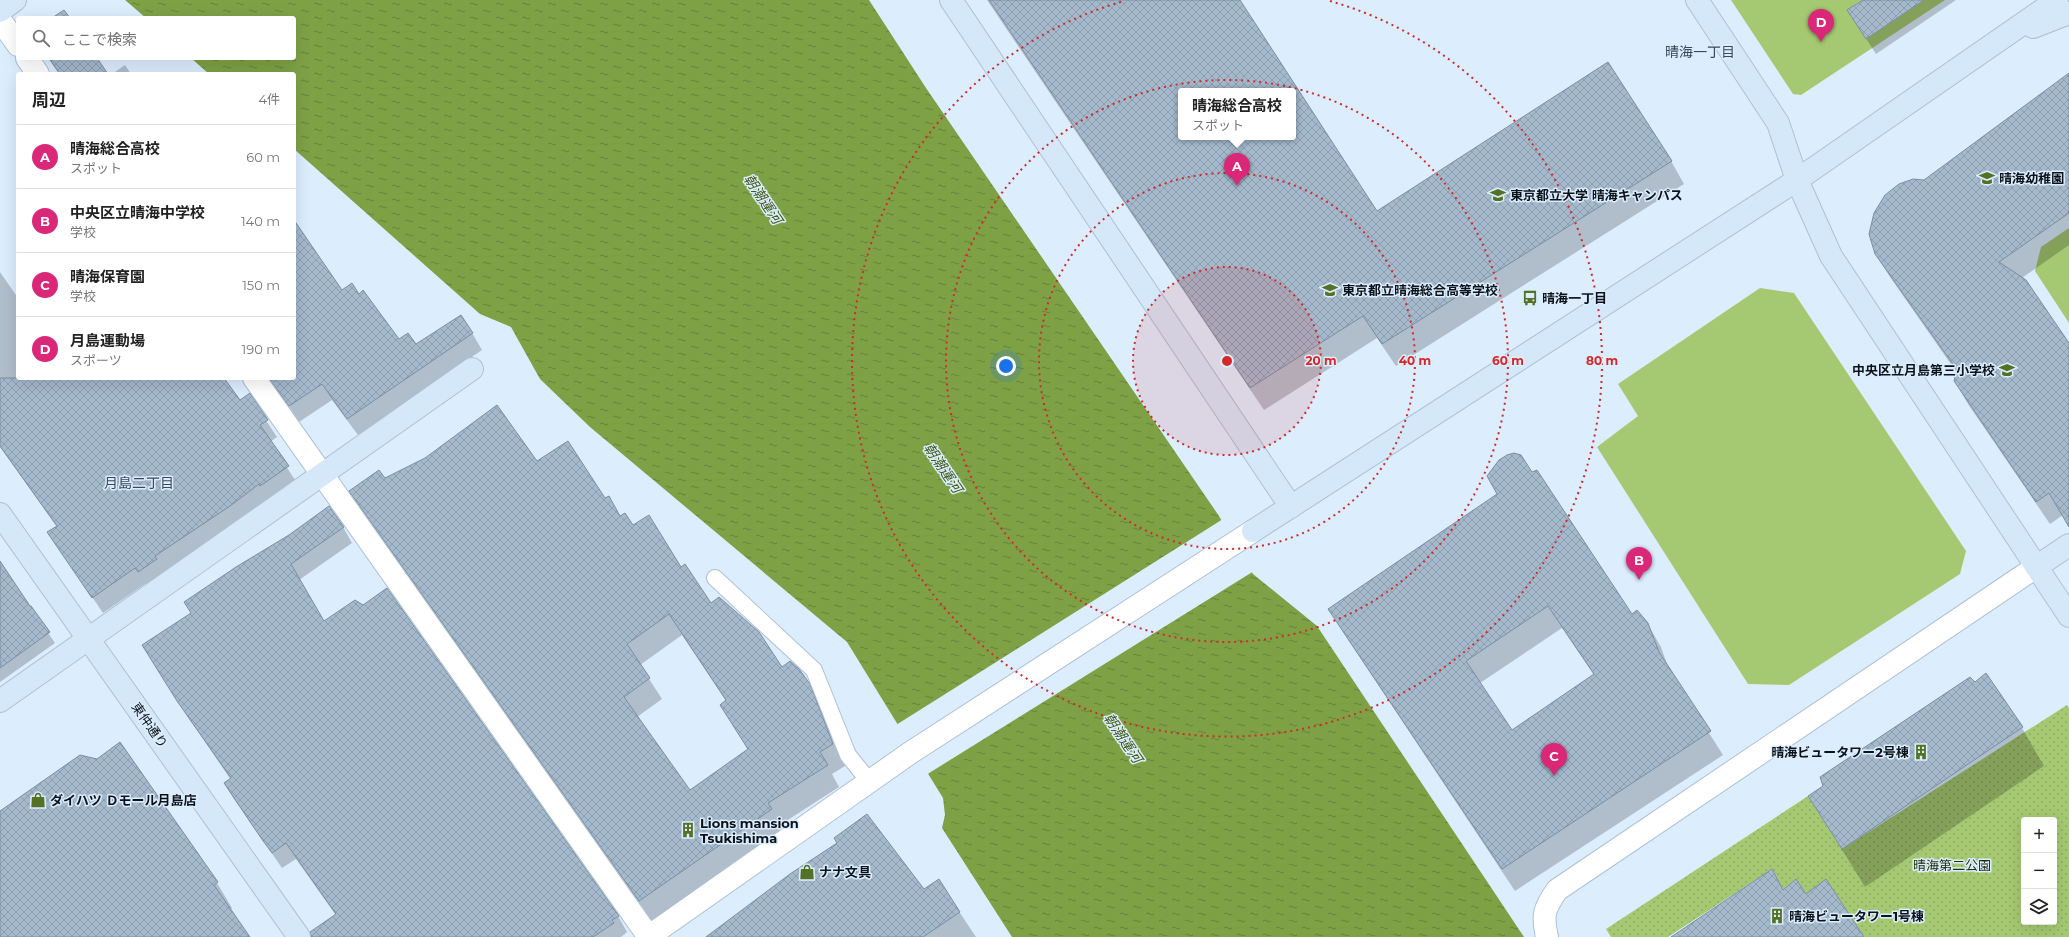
<!DOCTYPE html>
<html lang="ja">
<head>
<meta charset="utf-8">
<style>
	:root { --surface:#fff; --page:#f6f6f6; --text:#222; --muted:#767676; --line:#e0e0e0; --accent:#db2777 }
	body { margin:0; font-family:Montserrat,"Noto Sans JP",sans-serif; background:var(--page); color:var(--text) }
	.controls { position:absolute; right:12px; bottom:12px; display:grid; overflow:hidden; border-radius:4px; box-shadow:0 4px 16px #0002 }
	.controls button { width:36px; height:36px; display:grid; place-items:center; padding:0; border:0; border-bottom:1px solid var(--line); background:var(--surface); color:var(--text); font:20px sans-serif }
	.you { position:absolute; left:1006px; top:366px; width:14px; height:14px; margin:-10px; border:3px solid #fff; border-radius:50%; background:#1a73e8; box-shadow:0 0 0 6px #1a73e833 }
	.badge { display:grid; place-items:center; width:26px; height:26px; border-radius:50%; background:var(--accent); color:#fff; font-size:13px; font-weight:700 }
	.pin { position:absolute; translate:-50% -33px; filter:drop-shadow(0 1px 2px #0008) }
	.pin::after { content:''; position:absolute; top:21px; width:14px; height:12px; background:inherit; clip-path:polygon(0 0,100% 0,50% 100%) }
	.popup { position:absolute; left:1178px; top:88px; width:118px; height:52px; box-sizing:border-box; display:grid; place-content:center; border-radius:4px; background:var(--surface); filter:drop-shadow(0 1px 3px #0005); font-size:13px; white-space:nowrap; color:var(--muted) }
	.popup b { font-size:15px; color:var(--text) }
	.popup::after { content:''; position:absolute; left:50%; top:100%; margin-left:-8px; border:8px solid transparent; border-top-color:var(--surface) }
	.list { margin:0; padding:0; list-style:none }
	h2 { display:flex; justify-content:space-between; align-items:center; height:52px; margin:0; padding:0 16px; font-size:17px }
	h2 small { font-size:13px; font-weight:400; color:var(--muted) }
	.list li { display:grid; grid-template-columns:26px 1fr auto; gap:12px; align-items:center; box-sizing:border-box; height:64px; padding:0 16px; border-top:1px solid var(--line) }
	.list b { display:block; font-size:15px; white-space:nowrap }
	.list p { margin:0; font-size:13px; white-space:nowrap; color:var(--muted) }
	.list em { font-size:13px; font-style:normal; color:var(--muted) }
	.icon { flex:none; width:22px; height:22px; fill:none; stroke:currentColor; stroke-width:2; stroke-linecap:round; stroke-linejoin:round }
	.map { position:relative; flex:none; width:2069px; height:937px; overflow:hidden }
	.search { position:absolute; background:var(--surface); box-shadow:0 4px 16px #0002; left:16px; top:16px; width:280px; height:44px; display:flex; align-items:center; gap:10px; box-sizing:border-box; padding:0 14px; border-radius:4px; color:var(--muted); font-size:15px }
	.panel { position:absolute; background:var(--surface); box-shadow:0 4px 16px #0002; left:16px; top:72px; width:280px; height:308px; border-radius:4px }
	.map>svg:first-child { display:block }
</style>
</head>
<body>
<div class="map">
<svg width="2069" height="937" viewBox="0 0 2069 937">
	<defs>
		<pattern id="park-dots" width="8" height="8" patternUnits="userSpaceOnUse"><rect width="8" height="8" fill="#a5c972"/><path d="M2 2h.1M6 6h.1" fill="none" stroke="#8dac62" stroke-width="1.8" stroke-linecap="round"/></pattern>
		<pattern id="water-ripples" width="26" height="14" patternUnits="userSpaceOnUse"><rect width="26" height="14" fill="#7ea146"/><path d="M2 4q2-2 4 0t4 0M15 11q2-2 4 0t4 0" fill="none" stroke="#65823a"/></pattern>
		<pattern id="building-cross-hatch" width="8" height="8" patternUnits="userSpaceOnUse"><rect width="8" height="8" fill="#a5b9cd"/><path d="M0 0l8 8M0 8l8-8" fill="none" stroke="#8d9eaf"/></pattern>
	</defs>
	<rect width="100%" height="100%" fill="#dcedfe"/>
	<path fill="#a5c972" d="M 1731,0 L 1945,0 L 1801,95 L 1793,94 Z
		M 2069,228 L 2069,323 L 2035,271 L 2041,247 Z
		M 1760,288 L 1794,293 L 1966,551 L 1960,574 L 1789,685 L 1748,684 L 1597,447 L 1638,416 L 1618,384 Z"/>
	<path fill="url(#park-dots)" fill-rule="evenodd" d="M 2067,705 L 2069,708 L 2069,937 L 1864,937 L 1826,879 L 1806,894 L 1796,879 L 1783,890 L 1772,869 L 1668,937 L 1611,937 L 1606,929 L 1808,796 L 1842,849 ZM 2024,820 L 2054,820 L 2054,922 L 2024,922 Z"/>
	<path fill="url(#water-ripples)" d="M 125,0 L 869,0 L 926,88 L 1219,516 L 1253,574 L 1317,626 L 1524,937 L 1012,937 L 942,828 L 945,815 L 943,798 L 847,642 L 590,427 L 540,379 L 511,327 L 480,314 L 294,149 L 294,74 L 209,74 L 191,58 L 294,58 L 294,18 L 146,18 Z"/>
	<path fill="#dcedfe" d="M 1223,519 L 1254,571 L 926,775 L 896,725 Z"/>
	<path fill="#0003" fill-rule="evenodd" d="M 987,0 L 1238,0 L 1377,213 L 1671,161 L 1684,184 L 1396,366 L 1377,338 L 1264,410 ZM 1181,91 L 1293,91 L 1293,137 L 1181,137 Z
		M 1865,0 L 1956,0 L 1876,54 L 1858,26 Z
		M 48,58 L 96,58 L 107,74 L 59,74 Z
		M 125,65 L 131,74 L 112,74 Z
		M 2069,78 L 2069,245 L 2022,278 L 2069,345 L 2063,515 L 2050,524 L 1968,404 L 1955,381 L 1957,373 L 1890,277 L 1876,254 L 1924,181 Z
		M 294,222 L 342,291 L 359,296 L 399,340 L 416,346 L 472,333 L 482,350 L 358,435 L 332,400 L 299,422 L 272,380 L 274,378 L 294,378 Z
		M 0,272 L 18,298 L 18,378 L 223,378 L 240,401 L 249,395 L 277,437 L 270,442 L 297,483 L 148,588 L 145,584 L 103,613 L 49,533 L 57,527 L 0,447 Z
		M 537,462 L 605,500 L 620,517 L 633,526 L 681,568 L 711,605 L 781,669 L 809,685 L 821,707 L 845,766 L 832,774 L 839,787 L 780,825 L 783,830 L 652,922 L 363,512 L 350,491 L 385,480 ZM 682,635 L 726,701 L 721,705 L 748,750 L 690,791 L 637,717 L 662,699 L 640,665 Z
		M 1498,494 L 1632,615 L 1647,623 L 1661,647 L 1669,670 L 1723,755 L 1515,891 L 1343,632 L 1330,610 ZM 1562,628 L 1594,675 L 1512,731 L 1480,683 Z
		M 343,527 L 352,543 L 299,580 L 324,623 L 618,916 L 627,932 L 621,937 L 348,937 L 346,906 L 335,914 L 296,859 L 282,868 L 234,799 L 225,784 L 231,780 L 188,717 L 143,646 Z
		M 0,571 L 14,584 L 55,643 L 0,682 Z
		M 1986,675 L 2022,728 L 2044,766 L 1865,887 L 1809,796 Z
		M 120,744 L 217,883 L 232,908 L 230,910 L 249,937 L 0,937 L 0,812 L 97,760 Z
		M 938,880 L 976,937 L 705,937 L 742,912 L 924,890 Z"/>
	<path fill="url(#building-cross-hatch)" stroke="#7b8ea2" fill-rule="evenodd" d="M 989,0 L 1240,0 L 1377,211 L 1608,62 L 1672,161 L 1382,344 L 1363,316 L 1250,388 ZM 1181,91 L 1293,91 L 1293,137 L 1181,137 Z
		M 1863,0 L 1924,0 L 1866,39 L 1847,10 Z
		M 64,10 L 70,18 L 52,18 Z
		M 49,58 L 97,58 L 108,74 L 60,74 Z
		M 2069,73 L 2069,213 L 1999,262 L 2026,280 L 2069,343 L 2069,527 L 2049,493 L 2036,502 L 1954,381 L 1957,370 L 1875,254 L 1869,234 L 1874,213 L 1885,195 L 1899,184 L 1913,179 L 1924,180 Z
		M 294,220 L 342,290 L 352,283 L 359,294 L 363,290 L 399,339 L 408,333 L 416,344 L 461,315 L 473,333 L 347,419 L 322,384 L 289,406 L 270,380 L 294,378 Z
		M 0,378 L 224,378 L 240,400 L 250,393 L 268,420 L 260,425 L 289,466 L 260,486 L 259,484 L 230,506 L 155,556 L 157,559 L 138,572 L 135,568 L 92,598 L 47,532 L 57,526 L 0,446 Z
		M 497,405 L 537,461 L 568,441 L 605,498 L 609,496 L 620,516 L 625,513 L 633,525 L 649,515 L 681,567 L 685,564 L 711,603 L 719,597 L 759,632 L 782,667 L 790,661 L 799,669 L 810,684 L 833,744 L 820,752 L 828,765 L 768,803 L 772,809 L 639,901 L 349,491 L 379,470 L 385,478 L 425,458 ZM 669,614 L 726,700 L 720,705 L 748,749 L 690,790 L 624,697 L 650,678 L 627,644 Z
		M 1514,453 L 1521,455 L 1532,472 L 1537,470 L 1632,614 L 1637,610 L 1648,623 L 1659,652 L 1711,731 L 1502,869 L 1328,609 L 1497,494 L 1487,476 L 1499,460 L 1507,455 ZM 1548,606 L 1594,674 L 1512,730 L 1466,661 Z
		M 329,506 L 344,527 L 291,564 L 324,621 L 355,600 L 363,605 L 387,588 L 619,916 L 612,920 L 614,923 L 593,937 L 311,937 L 310,932 L 336,914 L 286,843 L 272,853 L 261,838 L 224,783 L 231,778 L 177,701 L 142,645 L 191,613 L 184,602 L 236,567 L 289,535 Z
		M 0,561 L 30,606 L 31,606 L 50,632 L 0,668 Z
		M 1986,673 L 2023,727 L 1842,849 L 1808,796 L 1823,786 L 1820,777 L 1970,677 L 1975,682 Z
		M 120,742 L 218,882 L 214,885 L 250,937 L 0,937 L 0,811 L 80,755 L 97,759 Z
		M 867,814 L 924,889 L 939,879 L 960,912 L 923,937 L 706,937 L 790,874 L 837,843 L 834,838 Z
		M 1772,869 L 1783,890 L 1796,879 L 1806,894 L 1826,879 L 1864,937 L 1671,937 Z"/>
	<g fill="none" stroke-linecap="round" stroke-linejoin="round">
		<defs>
			<path id="lane" d="M 715,578 L 814,670 L 848,755 L 869,781"/>
			<path id="street" d="M 0,20 L 18,45
				M 27,58 L 38,74
				M 254,378 L 649,937
				M 648,937 L 910,753 L 1253,531
				M 1547,937 C 1542,915 1544,909 1557,890 L 2036,567"/>
			<path id="secondary" d="M 951,0 L 1291,507
				M 1697,0 L 1778,123 L 1797,180 L 1831,256 L 2069,616
				M 0,11 L 15,0
				M 2033,27 L 2069,13
				M 0,514 L 299,937
				M 1253,531 L 1797,180 L 2057,0
				M 2036,567 L 2069,545
				M 0,701 L 472,369"/>
		</defs>
		<use href="#lane" stroke="#adc1d5" stroke-width="18"/>
		<use href="#street" stroke="#adc1d5" stroke-width="24"/>
		<use href="#secondary" stroke="#adc1d5" stroke-width="24"/>
		<use href="#lane" stroke="#fff" stroke-width="16"/>
		<use href="#street" stroke="#fff" stroke-width="22"/>
		<use href="#secondary" stroke="#d5e8fa" stroke-width="22"/>
	</g>
	<circle cx="1227" cy="361" r="94" fill="#d62828" fill-opacity=".12"/>
	<g fill="none" stroke="#d62828" stroke-width="2" stroke-dasharray="2 4">
		<circle cx="1227" cy="361" r="94"/>
		<circle cx="1227" cy="361" r="188"/>
		<circle cx="1227" cy="361" r="281"/>
		<path d="M1330 1A375 375 0 1 1 1124 1"/>
	</g>
	<defs>
		<symbol id="school-bare" viewBox="-9 -9 18 18"><path d="M0-5L7-2L0 1L-7-2ZM-4 1L0 2.5L4 1V4Q0 6-4 4Z" fill="#557125" stroke="#dcedfe" stroke-width="2.5" paint-order="stroke"/></symbol>
		<symbol id="university-bare" viewBox="-9 -9 18 18"><path d="M0-5L7-2L0 1L-7-2ZM-4 1L0 2.5L4 1V4Q0 6-4 4Z" fill="#557125" stroke="#dcedfe" stroke-width="2.5" paint-order="stroke"/></symbol>
		<symbol id="bus-bare" viewBox="-9 -9 18 18"><path d="M-5-6H5V4H4V6H2V4H-2V6H-4V4H-5ZM-3.5-4V0h7V-4ZM-3.5 1.2v1.5H-2V1.2ZM2 1.2v1.5H3.5V1.2Z" fill="#557125" stroke="#dcedfe" stroke-width="2.5" paint-order="stroke"/></symbol>
		<symbol id="building-bare" viewBox="-9 -9 18 18"><path d="M-4-6H4V6H1V3H-1V6H-4ZM-2.5-4.3h1.7v1.8h-1.7ZM.8-4.3h1.7v1.8H.8ZM-2.5-1h1.7V.8h-1.7ZM.8-1h1.7V.8H.8Z" fill="#557125" stroke="#dcedfe" stroke-width="2.5" paint-order="stroke"/></symbol>
		<symbol id="shop-bare" viewBox="-9 -9 18 18"><path d="M-5-2.5h2.3a2.7 3.5 0 0 1 5.4 0H5L5.5 6h-11ZM-1.5-2.5h3a1.5 2.3 0 0 0-3 0Z" fill="#557125" stroke="#dcedfe" stroke-width="2.5" paint-order="stroke"/></symbol>
	</defs>
	<g fill-rule="evenodd">
		<use href="#school-bare" x="1976" y="167" width="22" height="22"/>
		<use href="#university-bare" x="1487" y="184" width="22" height="22"/>
		<use href="#school-bare" x="1319" y="279" width="22" height="22"/>
		<use href="#bus-bare" x="1519" y="287" width="22" height="22"/>
		<use href="#school-bare" x="1996" y="359" width="22" height="22"/>
		<use href="#building-bare" x="1910" y="741" width="22" height="22"/>
		<use href="#shop-bare" x="27" y="789" width="22" height="22"/>
		<use href="#building-bare" x="677" y="819" width="22" height="22"/>
		<use href="#shop-bare" x="796" y="861" width="22" height="22"/>
		<use href="#building-bare" x="1766" y="905" width="22" height="22"/>
	</g>
	<g text-anchor="middle" dominant-baseline="central" stroke-width="3" stroke-linejoin="round" paint-order="stroke">
		<g font-size="13" font-weight="bold" fill="#0b1219" stroke="#dcedfe" text-anchor="start">
			<text x="1999" y="178">晴海幼稚園</text>
			<text x="1510" y="195">東京都立大学 晴海キャンパス</text>
			<text x="1342" y="290">東京都立晴海総合高等学校</text>
			<text x="1542" y="298">晴海一丁目</text>
			<text x="1995" y="370" text-anchor="end">中央区立月島第三小学校</text>
			<text x="1909" y="752" text-anchor="end">晴海ビュータワー2号棟</text>
			<text x="50" y="800">ダイハツ Ｄモール月島店</text>
			<text x="700" y="823">Lions mansion<tspan x="700" dy="15">Tsukishima</tspan></text>
			<text x="819" y="872">ナナ文具</text>
			<text x="1789" y="916">晴海ビュータワー1号棟</text>
		</g>
		<g font-size="13" fill="#0b1219" stroke="#dcedfe">
			<text transform="translate(150 725) rotate(55)">東仲通り</text>
		</g>
		<g font-size="13" fill="#212f09" stroke="#dcedfe">
			<text x="1952" y="865">晴海第二公園</text>
		</g>
		<g font-size="14" fill="#38495b" stroke="#dcedfe">
			<text x="1700" y="52">晴海一丁目</text>
			<text x="139" y="483">月島二丁目</text>
		</g>
		<g font-size="14" font-style="italic" fill="#425a1a" stroke="#dcedfe">
			<text transform="translate(763 199) rotate(56)">朝潮運河</text>
			<text transform="translate(943 468) rotate(56)">朝潮運河</text>
			<text transform="translate(1123 738) rotate(56)">朝潮運河</text>
		</g>
	</g>
	<circle cx="1227" cy="361" r="6" fill="#d62828" stroke="#dcedfe" stroke-width="2"/>
	<g font-size="12" text-anchor="middle" font-weight="bold" fill="#d62828" stroke="#dcedfe" stroke-width="3" stroke-linejoin="round" paint-order="stroke">
		<text x="1321" y="365">20 m</text>
		<text x="1415" y="365">40 m</text>
		<text x="1508" y="365">60 m</text>
		<text x="1602" y="365">80 m</text>
	</g>
</svg>
<div class="controls">
<button>+</button>
<button>−</button>
<button><svg class="icon" aria-label="layers" viewBox="0 0 24 24"><path d="M12 4l9 5-9 5-9-5zM3 14l9 5 9-5"/></svg></button>
</div>
<div class="you"></div>
<div class="pin badge" style="left:1237px;top:186px">A</div>
<div class="popup"><b>晴海総合高校</b>スポット</div>
<div class="pin badge" style="left:1639px;top:580px">B</div>
<div class="pin badge" style="left:1554px;top:776px">C</div>
<div class="pin badge" style="left:1821px;top:42px">D</div>
<div class="search"><svg class="icon" aria-label="search" viewBox="0 0 24 24"><circle cx="10" cy="10" r="6"/><path d="M15 15l6 6"/></svg>ここで検索</div>
<section class="panel">
<h2>周辺<small>4件</small></h2>
<ul class="list">
<li><span class="badge">A</span><div><b>晴海総合高校</b><p>スポット</p></div><em>60 m</em></li>
<li><span class="badge">B</span><div><b>中央区立晴海中学校</b><p>学校</p></div><em>140 m</em></li>
<li><span class="badge">C</span><div><b>晴海保育園</b><p>学校</p></div><em>150 m</em></li>
<li><span class="badge">D</span><div><b>月島運動場</b><p>スポーツ</p></div><em>190 m</em></li>
</ul>
</section>
</div>
</body>
</html>
